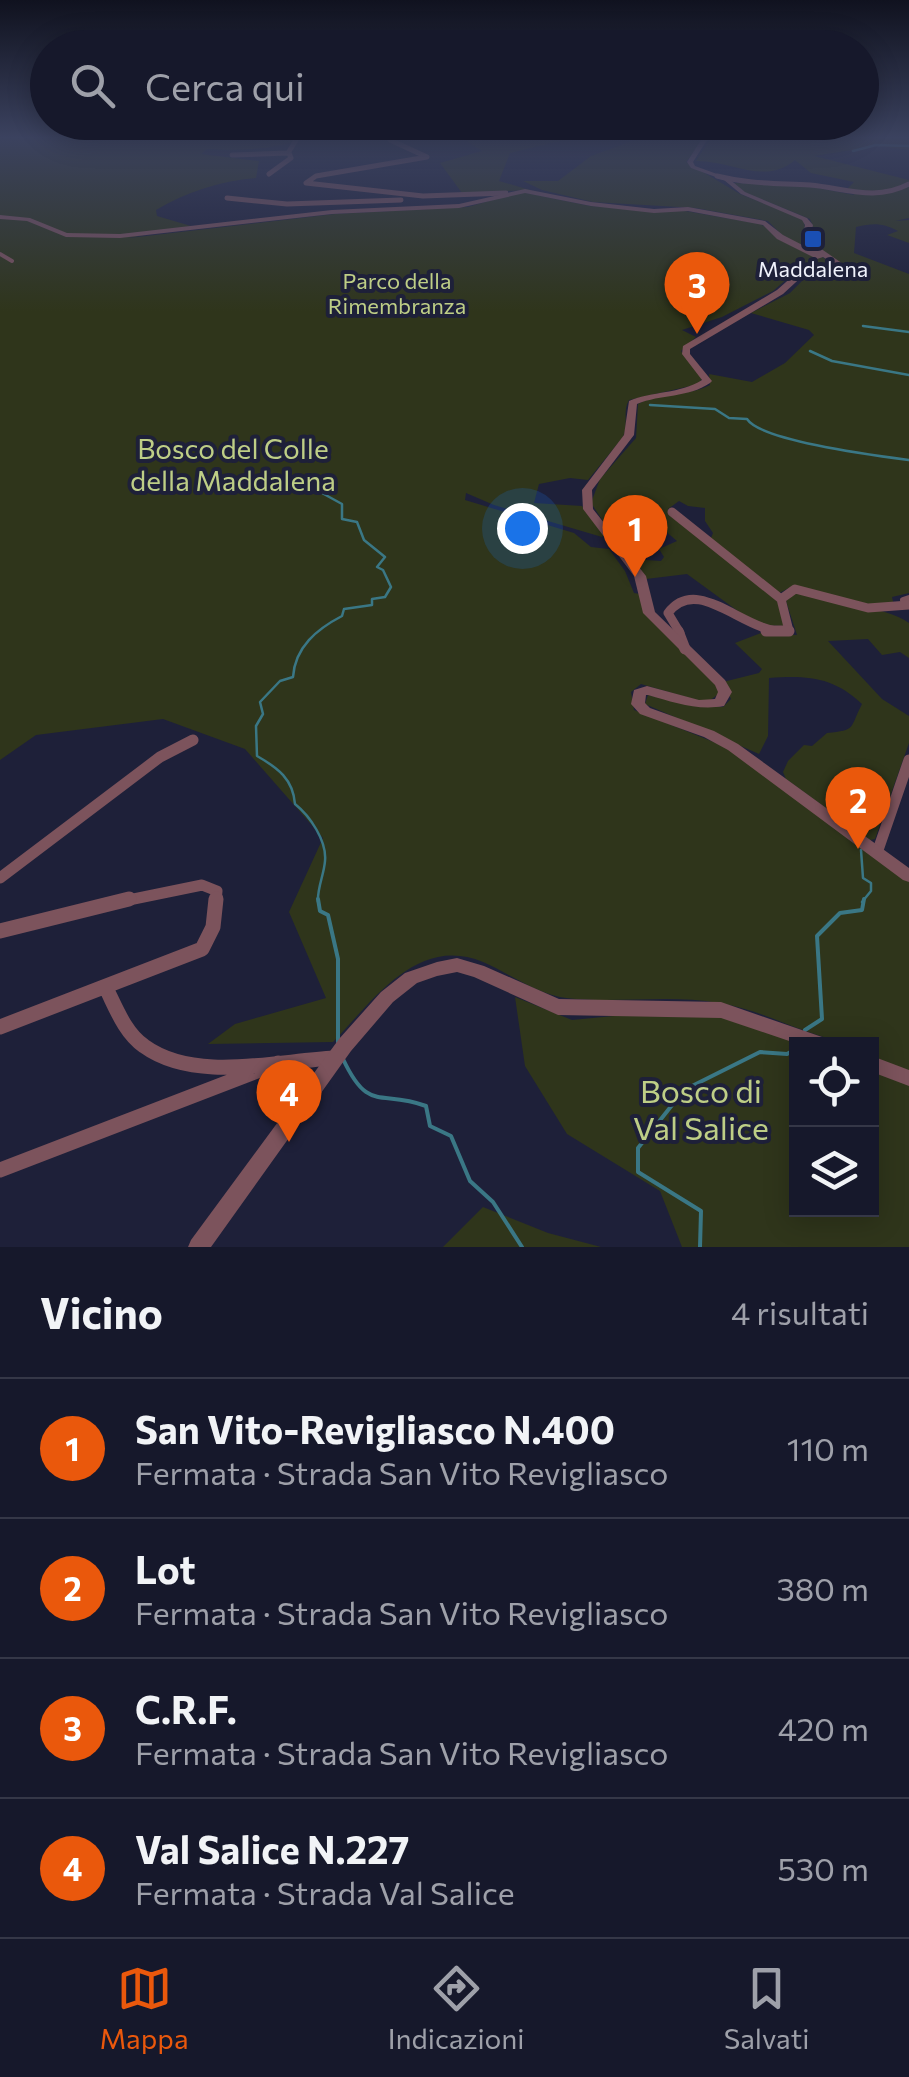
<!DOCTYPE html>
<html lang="it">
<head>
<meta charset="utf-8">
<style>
	:root { --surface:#16182b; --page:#232537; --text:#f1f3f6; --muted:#9ea0a9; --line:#353747; --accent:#ea580c }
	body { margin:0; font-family:Commissioner,sans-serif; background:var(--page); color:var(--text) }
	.controls { position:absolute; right:30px; bottom:30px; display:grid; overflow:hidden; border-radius:0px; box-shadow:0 5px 25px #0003 }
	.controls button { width:90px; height:90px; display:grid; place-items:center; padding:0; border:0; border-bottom:2px solid var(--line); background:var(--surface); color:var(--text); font:50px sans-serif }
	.you { position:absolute; left:522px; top:528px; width:35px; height:35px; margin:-25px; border:8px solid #fff; border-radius:50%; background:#1a73e8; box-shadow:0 0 0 15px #1a73e833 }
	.badge { display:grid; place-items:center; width:65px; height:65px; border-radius:50%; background:var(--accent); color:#fff; font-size:32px; font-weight:700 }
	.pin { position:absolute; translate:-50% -82px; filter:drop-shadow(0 2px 5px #0008) }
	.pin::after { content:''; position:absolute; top:52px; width:35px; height:30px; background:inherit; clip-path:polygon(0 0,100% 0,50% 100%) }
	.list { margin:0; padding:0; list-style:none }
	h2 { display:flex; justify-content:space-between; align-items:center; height:130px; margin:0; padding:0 40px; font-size:42px }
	h2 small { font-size:32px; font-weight:400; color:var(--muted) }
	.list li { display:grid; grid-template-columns:65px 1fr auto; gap:30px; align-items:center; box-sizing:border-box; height:140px; padding:0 40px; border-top:2px solid var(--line) }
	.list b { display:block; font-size:38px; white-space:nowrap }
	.list p { margin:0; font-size:32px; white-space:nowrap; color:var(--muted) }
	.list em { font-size:32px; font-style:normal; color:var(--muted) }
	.icon { flex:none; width:55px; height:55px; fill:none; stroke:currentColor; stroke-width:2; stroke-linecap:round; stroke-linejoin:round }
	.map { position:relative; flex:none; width:909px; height:1247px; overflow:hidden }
	.search { position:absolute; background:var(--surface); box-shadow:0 5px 25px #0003; left:30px; right:30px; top:30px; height:110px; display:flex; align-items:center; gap:25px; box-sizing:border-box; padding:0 35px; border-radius:55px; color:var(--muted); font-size:38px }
	.sheet { height:690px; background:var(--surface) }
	nav { display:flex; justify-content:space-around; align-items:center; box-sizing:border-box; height:140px; border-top:2px solid var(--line); background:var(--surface); font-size:28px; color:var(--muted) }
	nav a { display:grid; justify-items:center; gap:5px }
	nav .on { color:var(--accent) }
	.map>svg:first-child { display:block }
</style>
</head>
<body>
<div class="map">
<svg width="909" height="1247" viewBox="0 0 909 1247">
	<rect width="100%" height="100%" fill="#1e2039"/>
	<path fill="#2f351b" d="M 0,137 L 306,137 C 277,150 238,151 207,149 L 201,154 L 259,161 L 256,178 C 219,181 187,192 156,210 L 157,216 L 191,226 L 129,238 L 335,214 L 468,207 L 521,192 L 590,206 L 685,211 L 760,224 L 837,265 L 797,270 L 773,291 L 722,317 L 682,330 L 696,337 L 681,351 L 702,378 L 699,384 L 629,400 C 622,412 629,424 623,437 L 588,480 L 570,478 L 539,484 L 534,503 L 582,506 L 604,535 L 602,537 L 494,505 L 466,493 L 465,500 L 574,533 L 591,547 L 609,549 L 625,571 L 634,593 L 640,594 L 646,615 L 714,682 L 720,693 L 709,701 L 700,701 L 641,684 L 631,692 L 634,710 L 726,747 L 909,880 L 909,1071 L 872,1057 L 872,1044 C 814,1044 774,1012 719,1003 C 668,994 616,1004 566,998 C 538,995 509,973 483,962 C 417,934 372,1002 333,1042 L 208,1044 L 235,1024 L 326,998 L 289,912 L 323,838 L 245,749 L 163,719 L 36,735 L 0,760 Z
		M 460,137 L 600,137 L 555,142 L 510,153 L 499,181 L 530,190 L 462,193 L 440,163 L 482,151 Z
		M 634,137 L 701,137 L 703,141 L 686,162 L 740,194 L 798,217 L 804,221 L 806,241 L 824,256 L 785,238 L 768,221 L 696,208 L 593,202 L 542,190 L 523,181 L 558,181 L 591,156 L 635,140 Z
		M 909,137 L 909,150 L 878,146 L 814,156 L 909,180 L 909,218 L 895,221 L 909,220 L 909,243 L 887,235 L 898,231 C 882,223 874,223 856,227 L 854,253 L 909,274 L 909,593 L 892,597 L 894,606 L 881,607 L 793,586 L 777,594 L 711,538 L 713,533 L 705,521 L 705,508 L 688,506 L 679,501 L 668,509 L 670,513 L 776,598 L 786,626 L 757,625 L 687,574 L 646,579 L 632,559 L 661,561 L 664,557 L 659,549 L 677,541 L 651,519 L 605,524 L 591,503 L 600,479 L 636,438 L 638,404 C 660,392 687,397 710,385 L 709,374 L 752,382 L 785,363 L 814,335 L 809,330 L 751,313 L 790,293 L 813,270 L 847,268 L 821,250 L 810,237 L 813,226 L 810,219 L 744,192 L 734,183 L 802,185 L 854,195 L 848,188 L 854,182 L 811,173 L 795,160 C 765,186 730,160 696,161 L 711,138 Z
		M 796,592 C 826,599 887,607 909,623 L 909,658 L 900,652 L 882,655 L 868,639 L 828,641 L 882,699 L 909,716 L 909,743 L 875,839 L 870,840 L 786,779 L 783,772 L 788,761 L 804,745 L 812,746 L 827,733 C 857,730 849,729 862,704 C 834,677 807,675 769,678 L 768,736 L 759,754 L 645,704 L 648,695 L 695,706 L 723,707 L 731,699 L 723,682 L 759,673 L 762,669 L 735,643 L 761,633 L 797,635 L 786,601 Z
		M 515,997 L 572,1020 L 634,1014 L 725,1017 L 751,1023 L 802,1044 L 796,1044 L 796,1210 L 872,1210 L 872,1071 L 909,1085 L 909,1247 L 682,1247 L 660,1191 L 567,1134 L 525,1066 Z
		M 483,1207 L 548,1233 L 601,1247 L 443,1247 Z"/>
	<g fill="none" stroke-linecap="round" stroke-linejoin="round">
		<path stroke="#3a7785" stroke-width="2.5" d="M 853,151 L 876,145 L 909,146
			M 863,326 L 909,332
			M 810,351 L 832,361 L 909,375
			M 650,405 L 715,409 L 729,418 L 747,419 C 761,441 878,456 909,460
			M 861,850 L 863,878 L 871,883 L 871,891 L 862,902
			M 318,902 C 317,888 324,875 325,861 C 327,841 310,816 295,804 C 293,779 278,768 257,756 L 256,726 L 263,714 L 260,702 L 280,681 L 293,677 C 295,647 317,629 342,616 L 344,609 L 372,605 L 372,599 L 385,597 L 391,587 L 383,570 L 377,567 L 385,557 L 364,540 L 357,522 L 342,519 L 342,504 L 322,493"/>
		<path stroke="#3a7785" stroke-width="4" d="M 318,899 L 320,911 L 328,915 L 338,959 L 338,1042
			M 805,1030 L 822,1019 L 817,936 L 840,913 L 862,910 L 864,899
			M 343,1059 C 369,1114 380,1089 426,1106 L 430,1126 L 451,1136 L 470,1181 L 493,1202 L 522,1247
			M 700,1247 L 701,1211 L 638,1172 L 638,1148 L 684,1090 L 760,1052 L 787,1054 L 796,1049"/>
		<path stroke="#7c535c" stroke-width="4" d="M 0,254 L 12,261"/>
		<path stroke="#7c535c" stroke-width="6" d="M 903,600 L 909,598"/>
		<path stroke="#7c535c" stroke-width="5" d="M 393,137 L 390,140 L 427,157 L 316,176 L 306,183 L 423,196 L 506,193
			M 232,155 L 288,153 L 298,137
			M 269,174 L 291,158 L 289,153
			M 717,176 C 749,184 777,183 810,185 C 845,188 875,202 909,184
			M 227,198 L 287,204 L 401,200"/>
		<path stroke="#7c535c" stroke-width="9" d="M 672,512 L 781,599
			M 680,633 L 668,613 C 699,572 747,637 789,631 L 781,599 L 795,589 L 868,608 L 909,605"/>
		<path stroke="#7c535c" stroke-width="11" d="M 678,631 L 685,649
			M 766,631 L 789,631
			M 877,853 L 909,760
			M 0,878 L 160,757 L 193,740
			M 119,902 L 202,885 L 217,891 L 216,902"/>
		<path stroke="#7c535c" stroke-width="15" d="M 0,931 L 129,899
			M 106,988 C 116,1008 125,1033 144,1046 C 195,1083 276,1061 334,1058
			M 0,1027 L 202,949 L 213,927 L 216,899
			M 0,1170 L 278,1063"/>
		<path fill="#7c535c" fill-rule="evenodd" d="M 703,137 L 709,137 L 693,162 L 695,166 L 728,178 L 745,192 L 807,218 L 813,225 L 811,236 L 820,248 L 846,266 L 842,268 L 808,271 L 783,294 L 690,349 L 690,354 L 712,381 L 710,383 C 688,398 661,394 637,404 L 634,435 L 592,490 L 593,509 L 646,576 L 655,612 L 725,680 L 732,692 L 724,706 C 697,711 673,702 648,695 L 646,695 L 645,703 L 650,708 L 714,731 L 738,744 L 909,868 L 909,882 L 903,880 L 728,750 L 704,737 L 640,714 L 631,704 L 634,690 L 647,686 L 699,700 L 715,699 L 718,692 L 715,685 L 643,613 L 634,576 L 583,509 L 582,490 L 624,435 L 629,401 C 652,391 680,394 702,380 L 682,354 L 683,346 L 777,290 L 803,267 L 834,264 L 823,257 L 817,259 L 777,239 L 763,225 L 688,211 L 654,213 L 591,206 L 525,193 L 459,208 L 332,214 L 120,238 L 66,237 L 27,221 L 0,219 L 0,215 L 30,218 L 67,233 L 120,234 L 332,210 L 459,204 L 525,189 L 591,202 L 654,209 L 688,207 L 765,221 L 783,235 L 814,251 L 803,236 L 805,225 L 802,220 L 741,194 L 724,180 L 691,168 L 687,162 Z
			M 457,958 L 484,966 L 559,999 L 721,1002 L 825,1038 L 828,1044 L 798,1044 L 721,1018 L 558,1015 L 474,977 L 457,972 L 437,976 L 417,983 L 393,1002 L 351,1051 L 211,1247 L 188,1247 L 191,1240 L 339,1039 L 381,992 L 405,973 L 437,962 Z
			M 872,1056 L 909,1070 L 909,1086 L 872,1072 Z"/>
	</g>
	<linearGradient id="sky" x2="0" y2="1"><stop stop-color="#10121f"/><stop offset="0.44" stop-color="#3b425f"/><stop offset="1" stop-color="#3b425f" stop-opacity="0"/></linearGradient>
	<rect width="909" height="312" fill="url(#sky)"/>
	<rect fill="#1a4fb4" stroke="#1e2039" stroke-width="4" x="803" y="229" width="20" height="20" rx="5"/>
	<g text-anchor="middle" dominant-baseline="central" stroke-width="8" stroke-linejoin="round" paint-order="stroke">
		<g font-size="22" fill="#f0f2fc" stroke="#1e2039">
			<text x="813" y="268">Maddalena</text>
		</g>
		<g font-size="22" fill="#bece86" stroke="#1e2039">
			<text x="397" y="280">Parco della<tspan x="397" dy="25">Rimembranza</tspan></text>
		</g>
		<g font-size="28" fill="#bece86" stroke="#1e2039">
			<text x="233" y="448">Bosco del Colle<tspan x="233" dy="32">della Maddalena</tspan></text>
		</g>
		<g font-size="32" fill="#bece86" stroke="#1e2039">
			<text x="701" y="1090">Bosco di<tspan x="701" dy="37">Val Salice</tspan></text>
		</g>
	</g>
</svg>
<div class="controls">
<button><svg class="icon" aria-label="locate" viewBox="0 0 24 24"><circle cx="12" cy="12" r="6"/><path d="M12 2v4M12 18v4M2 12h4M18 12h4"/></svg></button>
<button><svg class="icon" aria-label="layers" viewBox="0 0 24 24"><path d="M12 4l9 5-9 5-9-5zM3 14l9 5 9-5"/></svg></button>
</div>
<div class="you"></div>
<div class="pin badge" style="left:635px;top:577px">1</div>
<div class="pin badge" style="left:858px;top:849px">2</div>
<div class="pin badge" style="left:697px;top:334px">3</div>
<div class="pin badge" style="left:289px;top:1142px">4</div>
<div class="search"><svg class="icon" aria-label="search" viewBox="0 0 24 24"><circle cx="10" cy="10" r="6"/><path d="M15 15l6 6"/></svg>Cerca qui</div>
</div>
<section class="sheet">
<h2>Vicino<small>4 risultati</small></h2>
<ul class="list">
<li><span class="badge">1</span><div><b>San Vito-Revigliasco N.400</b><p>Fermata · Strada San Vito Revigliasco</p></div><em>110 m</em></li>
<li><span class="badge">2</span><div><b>Lot</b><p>Fermata · Strada San Vito Revigliasco</p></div><em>380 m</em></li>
<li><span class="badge">3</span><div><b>C.R.F.</b><p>Fermata · Strada San Vito Revigliasco</p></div><em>420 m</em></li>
<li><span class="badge">4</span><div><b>Val Salice N.227</b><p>Fermata · Strada Val Salice</p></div><em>530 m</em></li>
</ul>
</section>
<nav>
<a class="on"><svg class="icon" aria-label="map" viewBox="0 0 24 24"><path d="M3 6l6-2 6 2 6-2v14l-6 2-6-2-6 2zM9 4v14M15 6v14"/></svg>Mappa</a>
<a><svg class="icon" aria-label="directions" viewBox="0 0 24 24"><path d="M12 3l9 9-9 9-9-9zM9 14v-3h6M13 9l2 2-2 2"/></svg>Indicazioni</a>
<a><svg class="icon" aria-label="saved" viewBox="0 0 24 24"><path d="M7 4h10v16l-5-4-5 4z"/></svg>Salvati</a>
</nav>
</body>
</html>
